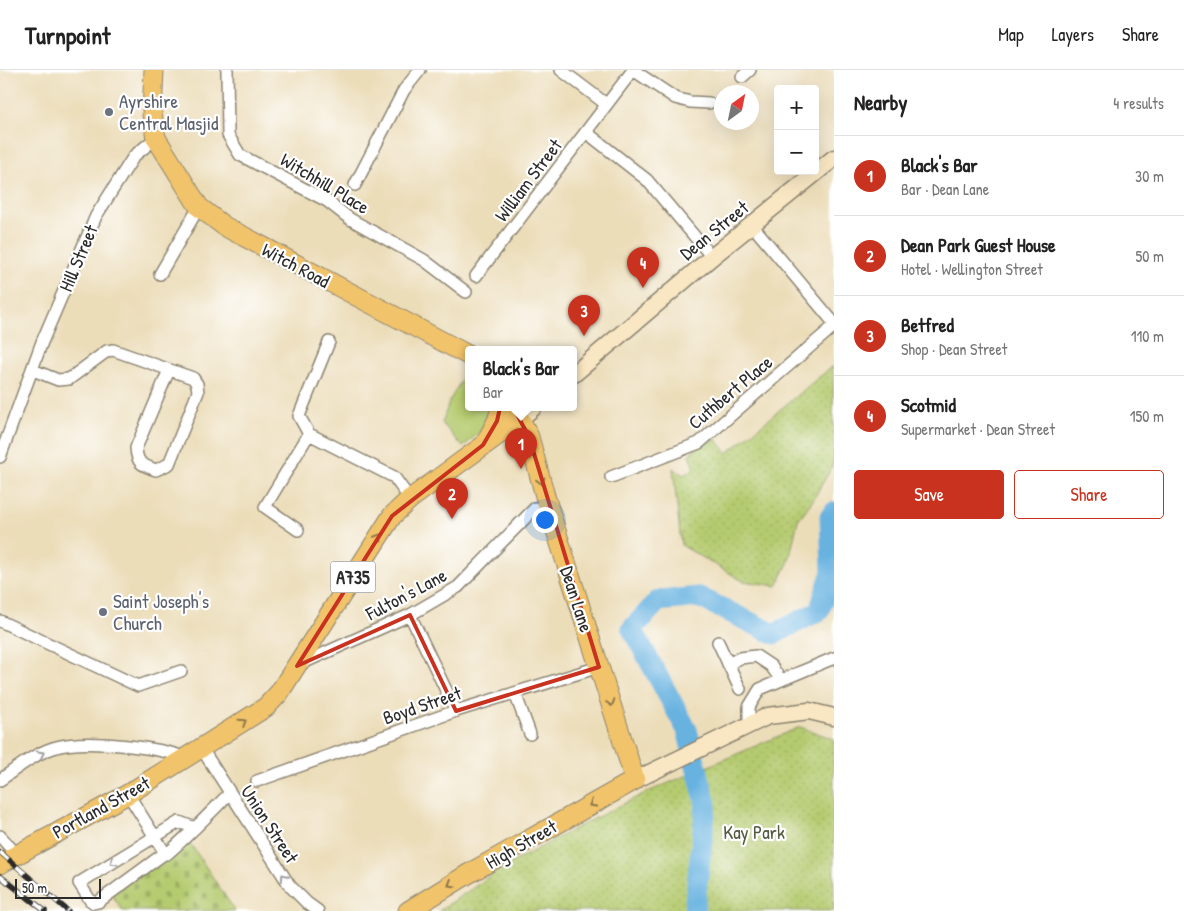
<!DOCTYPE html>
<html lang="en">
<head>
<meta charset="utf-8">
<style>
	:root { --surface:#fff; --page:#f2f2f2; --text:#222; --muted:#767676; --line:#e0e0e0; --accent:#c8321e }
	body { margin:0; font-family:"Patrick Hand",sans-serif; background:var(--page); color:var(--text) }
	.controls { position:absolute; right:15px; top:15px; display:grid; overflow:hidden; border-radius:5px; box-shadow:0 5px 20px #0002 }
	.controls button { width:45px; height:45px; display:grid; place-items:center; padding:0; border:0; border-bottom:1px solid var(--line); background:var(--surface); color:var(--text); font:25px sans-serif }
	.compass { position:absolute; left:714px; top:15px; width:45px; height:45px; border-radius:50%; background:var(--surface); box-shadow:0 5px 20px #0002; rotate:33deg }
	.scale { position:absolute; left:15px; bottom:12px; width:86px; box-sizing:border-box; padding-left:5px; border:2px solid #2b2b2b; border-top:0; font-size:14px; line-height:18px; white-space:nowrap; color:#2b2b2b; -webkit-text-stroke:4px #fff; paint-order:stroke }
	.you { position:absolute; left:544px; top:449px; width:18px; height:18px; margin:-12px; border:4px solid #fff; border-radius:50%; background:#1a73e8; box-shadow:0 0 0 8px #1a73e833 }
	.badge { display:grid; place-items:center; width:32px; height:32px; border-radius:50%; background:var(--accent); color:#fff; font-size:16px; font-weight:700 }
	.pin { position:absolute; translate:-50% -41px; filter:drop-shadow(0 1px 2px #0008) }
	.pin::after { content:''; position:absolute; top:26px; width:18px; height:15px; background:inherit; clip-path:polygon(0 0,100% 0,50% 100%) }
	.popup { position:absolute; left:465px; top:276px; width:112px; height:65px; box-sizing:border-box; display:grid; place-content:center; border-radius:5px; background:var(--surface); filter:drop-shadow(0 1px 4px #0005); font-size:16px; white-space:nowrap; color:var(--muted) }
	.popup b { font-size:19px; color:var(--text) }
	.popup::after { content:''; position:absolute; left:50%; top:100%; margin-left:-10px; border:10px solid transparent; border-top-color:var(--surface) }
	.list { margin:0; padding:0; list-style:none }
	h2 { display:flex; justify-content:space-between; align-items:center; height:65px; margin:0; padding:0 20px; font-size:21px }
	h2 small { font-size:16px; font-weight:400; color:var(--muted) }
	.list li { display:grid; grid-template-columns:32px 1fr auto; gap:15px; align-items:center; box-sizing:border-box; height:80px; padding:0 20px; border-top:1px solid var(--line) }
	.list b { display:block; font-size:19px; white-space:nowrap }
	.list p { margin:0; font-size:16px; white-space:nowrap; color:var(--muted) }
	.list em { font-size:16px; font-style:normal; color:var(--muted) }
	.actions { display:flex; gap:10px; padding:15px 20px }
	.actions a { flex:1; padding:11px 0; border:1px solid var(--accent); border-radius:5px; text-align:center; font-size:18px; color:var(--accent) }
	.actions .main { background:var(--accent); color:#fff }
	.map { position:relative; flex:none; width:834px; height:841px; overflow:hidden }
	header { display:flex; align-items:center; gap:30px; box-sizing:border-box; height:70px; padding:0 25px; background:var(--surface); border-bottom:1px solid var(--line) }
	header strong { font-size:24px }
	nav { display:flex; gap:28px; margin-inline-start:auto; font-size:18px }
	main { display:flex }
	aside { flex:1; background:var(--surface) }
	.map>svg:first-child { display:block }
</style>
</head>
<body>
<header>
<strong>Turnpoint</strong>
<nav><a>Map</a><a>Layers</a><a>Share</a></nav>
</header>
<main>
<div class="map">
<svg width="834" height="841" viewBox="0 0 834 841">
	<defs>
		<pattern id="cemetery-stones" width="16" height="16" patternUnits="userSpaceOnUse" patternTransform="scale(1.25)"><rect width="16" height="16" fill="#b5cb70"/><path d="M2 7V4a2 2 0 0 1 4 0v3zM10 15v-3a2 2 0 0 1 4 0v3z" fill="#9cae61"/></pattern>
		<pattern id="park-dots" width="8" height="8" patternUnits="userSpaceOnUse" patternTransform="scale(1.25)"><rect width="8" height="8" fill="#b5cb70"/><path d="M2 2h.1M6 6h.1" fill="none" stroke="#9cae61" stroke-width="1.8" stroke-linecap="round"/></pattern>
	</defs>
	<rect width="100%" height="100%" fill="#fff"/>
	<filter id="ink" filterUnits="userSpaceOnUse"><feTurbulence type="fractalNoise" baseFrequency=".02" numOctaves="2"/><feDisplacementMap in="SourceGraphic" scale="10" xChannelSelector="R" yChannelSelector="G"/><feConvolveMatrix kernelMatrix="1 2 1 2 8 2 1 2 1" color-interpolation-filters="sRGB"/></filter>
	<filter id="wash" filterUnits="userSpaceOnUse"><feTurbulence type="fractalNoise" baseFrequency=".0096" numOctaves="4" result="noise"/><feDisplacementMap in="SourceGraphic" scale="20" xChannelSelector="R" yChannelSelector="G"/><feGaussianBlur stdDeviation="1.12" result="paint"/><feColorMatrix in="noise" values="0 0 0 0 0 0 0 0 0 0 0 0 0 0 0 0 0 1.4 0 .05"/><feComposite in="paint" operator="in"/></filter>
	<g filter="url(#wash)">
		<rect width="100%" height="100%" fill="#ecddb9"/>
		<path fill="#b5cb70" stroke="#707b4e" d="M 468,299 L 468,338 L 492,338 L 486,356 L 463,377 L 442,353 L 450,330 Z"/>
		<path fill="url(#cemetery-stones)" stroke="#707b4e" d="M 188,770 L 235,841 L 123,841 L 112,825 Z"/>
		<path fill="url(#park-dots)" stroke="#707b4e" d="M 833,296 L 834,393 L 813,430 L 798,450 L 789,491 L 777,516 L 743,511 L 681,475 L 673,398 L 683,405 L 695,398 L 689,385 L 693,380 L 716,369 L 727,383 C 763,355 797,324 833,296 Z
			M 800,657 L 834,669 L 834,841 L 439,841 L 499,800 L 570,761 L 643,724 Z"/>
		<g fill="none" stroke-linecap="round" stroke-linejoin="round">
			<path stroke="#67b2e0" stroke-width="21" d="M 694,841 L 706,734 L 687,660 L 632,559 L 658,531 L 699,527 L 774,564 L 819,541 L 832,502 L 830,447 L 834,442"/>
		</g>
	</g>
	<g filter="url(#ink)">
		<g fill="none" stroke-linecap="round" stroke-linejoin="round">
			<defs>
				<path id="minor" d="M 227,0 L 228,65 L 240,85 L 327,131 L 350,149 L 424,190 L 466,222
					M 561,0 L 606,34
					M 633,0 L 675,28 L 690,32 L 709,33
					M 742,7 L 750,0
					M 586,62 L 647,110 L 712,187
					M 355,115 L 404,20 L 420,0
					M 752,155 L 834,253
					M 160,204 L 199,137
					M 476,206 L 633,0
					M 329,272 L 299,346 L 309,364 L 394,407 L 410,429
					M 33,300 L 58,310 L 69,309 L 107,281 L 113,280 L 193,308 L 197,314 L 198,322 L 169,394 L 156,400 C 142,395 137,394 136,378 L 169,300
					M 0,387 L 42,272 L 96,146 L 134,86 L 156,68
					M 611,407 L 699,373 L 834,256
					M 298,460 L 265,437 L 309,364
					M 410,545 L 456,641
					M 0,551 L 138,616 L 181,601
					M 718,572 L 740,619
					M 728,594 L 740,588 L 756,586 L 771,596 L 781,610
					M 298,595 L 410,545 L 458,517 L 535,438
					M 515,623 L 530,664
					M 749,655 L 749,637 L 760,619 L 834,588
					M 202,679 L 290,816 L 307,833 L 318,841
					M 0,710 C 16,699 34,684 53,678 C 83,668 158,677 187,688
					M 257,711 L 456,641 L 599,597
					M 128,724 L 165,783
					M 195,758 L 179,752 L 79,813 L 90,830 L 94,833 L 98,832 L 165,783 L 167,784 C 189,765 209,744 229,724
					M 0,766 L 16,784"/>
				<path id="secondary" d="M 574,304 L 712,187 L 834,88
					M 520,349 L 533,338
					M 635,710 L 768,646 L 809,641 L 834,647"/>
				<path id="primary" d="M 154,0 L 152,44 L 156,68 L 199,137 L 224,156 L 468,285
					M 487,370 L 497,351 L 501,338
					M 0,794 L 128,724 L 266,637 L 279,623 L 392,446 L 410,429 L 520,349
					M 408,841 L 468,804 L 635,710 L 545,426 L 529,367 L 515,339"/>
			</defs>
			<use href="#minor" stroke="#8c8472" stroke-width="14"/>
			<use href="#secondary" stroke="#8c8472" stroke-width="19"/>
			<use href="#primary" stroke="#8c8472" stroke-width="21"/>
			<use href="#minor" stroke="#fff" stroke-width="11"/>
			<use href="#secondary" stroke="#f9e7c3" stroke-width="16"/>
			<use href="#primary" stroke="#f1c36a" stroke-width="19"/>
			<defs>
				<path id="rail" d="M 0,782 L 68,841
					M 0,806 L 45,841"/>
			</defs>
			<use href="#rail" stroke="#2b2b2b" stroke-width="5.5"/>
			<use href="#rail" stroke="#fff" stroke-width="4" stroke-dasharray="11" stroke-linecap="butt"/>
		</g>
		<defs><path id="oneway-chevron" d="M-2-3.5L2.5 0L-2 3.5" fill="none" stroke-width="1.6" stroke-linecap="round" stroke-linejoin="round" transform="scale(1.25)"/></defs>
		<g stroke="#8e774a">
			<use href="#oneway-chevron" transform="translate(541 411) rotate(75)"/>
			<use href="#oneway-chevron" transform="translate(379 467) rotate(-58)"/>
			<use href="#oneway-chevron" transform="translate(611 633) rotate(72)"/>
			<use href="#oneway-chevron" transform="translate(243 652) rotate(-33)"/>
			<use href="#oneway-chevron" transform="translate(592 734) rotate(150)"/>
			<use href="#oneway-chevron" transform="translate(451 814) rotate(149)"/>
		</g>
		<g stroke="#a0a0a0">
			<use href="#oneway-chevron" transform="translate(41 684) rotate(-27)"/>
			<use href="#oneway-chevron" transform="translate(113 792) rotate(148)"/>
			<use href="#oneway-chevron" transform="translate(284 807) rotate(-123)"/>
		</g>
	</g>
	<path fill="none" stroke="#c8321e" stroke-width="4" stroke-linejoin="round" d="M 504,320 L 529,367 L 599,597 L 456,641 L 410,545 L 297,596 L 392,446 L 483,375 L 497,351 Z"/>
	<g fill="#6b7280" stroke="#fff" stroke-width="2">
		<circle cx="109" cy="42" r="5"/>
		<circle cx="103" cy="542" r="5"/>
	</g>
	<g text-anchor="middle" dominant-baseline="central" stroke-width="4.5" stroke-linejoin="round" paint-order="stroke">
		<rect fill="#fff" stroke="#6b6b6b" stroke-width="1" x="330.5" y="491.5" width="45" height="31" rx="4"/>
		<g font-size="18" font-weight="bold" fill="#2b2b2b">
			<text x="353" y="507">A735</text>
		</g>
		<g font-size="19" fill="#5b616d" stroke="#fff" text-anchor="start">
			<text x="119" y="31">Ayrshire<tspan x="119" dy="22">Central Masjid</tspan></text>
			<text x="113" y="531">Saint Joseph's<tspan x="113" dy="22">Church</tspan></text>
		</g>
		<g font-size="19" fill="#2b2b2b" stroke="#fff">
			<text transform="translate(528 110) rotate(-53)">William Street</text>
			<text transform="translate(325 113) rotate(31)">Witchhill Place</text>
			<text transform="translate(714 160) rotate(-39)">Dean Street</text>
			<text transform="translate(78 188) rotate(-67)">Hill Street</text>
			<text transform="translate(296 195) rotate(28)">Witch Road</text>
			<text transform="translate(730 322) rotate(-40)">Cuthbert Place</text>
			<text transform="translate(406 524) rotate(-28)">Fulton's Lane</text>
			<text transform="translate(577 529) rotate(72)">Dean Lane</text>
			<text transform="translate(422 635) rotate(-19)">Boyd Street</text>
			<text transform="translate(101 737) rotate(-29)">Portland Street</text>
			<text transform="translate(270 754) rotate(57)">Union Street</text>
			<text transform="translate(521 774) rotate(-30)">High Street</text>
		</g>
		<g font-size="19" fill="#545b40" stroke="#fff">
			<text x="754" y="762">Kay Park</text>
		</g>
	</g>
</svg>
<div class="controls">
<button>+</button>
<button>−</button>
</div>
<svg class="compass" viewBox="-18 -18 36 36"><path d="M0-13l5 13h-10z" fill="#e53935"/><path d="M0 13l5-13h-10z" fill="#767676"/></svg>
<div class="scale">50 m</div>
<div class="you"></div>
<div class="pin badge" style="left:521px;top:399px">1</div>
<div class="popup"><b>Black's Bar</b>Bar</div>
<div class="pin badge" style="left:452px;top:449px">2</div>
<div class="pin badge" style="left:584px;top:266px">3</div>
<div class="pin badge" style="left:643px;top:218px">4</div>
</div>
<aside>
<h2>Nearby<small>4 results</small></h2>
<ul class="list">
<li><span class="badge">1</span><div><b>Black's Bar</b><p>Bar · Dean Lane</p></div><em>30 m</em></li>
<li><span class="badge">2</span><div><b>Dean Park Guest House</b><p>Hotel · Wellington Street</p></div><em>50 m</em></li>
<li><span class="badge">3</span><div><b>Betfred</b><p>Shop · Dean Street</p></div><em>110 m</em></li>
<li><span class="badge">4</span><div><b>Scotmid</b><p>Supermarket · Dean Street</p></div><em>150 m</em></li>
</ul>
<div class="actions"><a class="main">Save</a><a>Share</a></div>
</aside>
</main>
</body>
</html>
